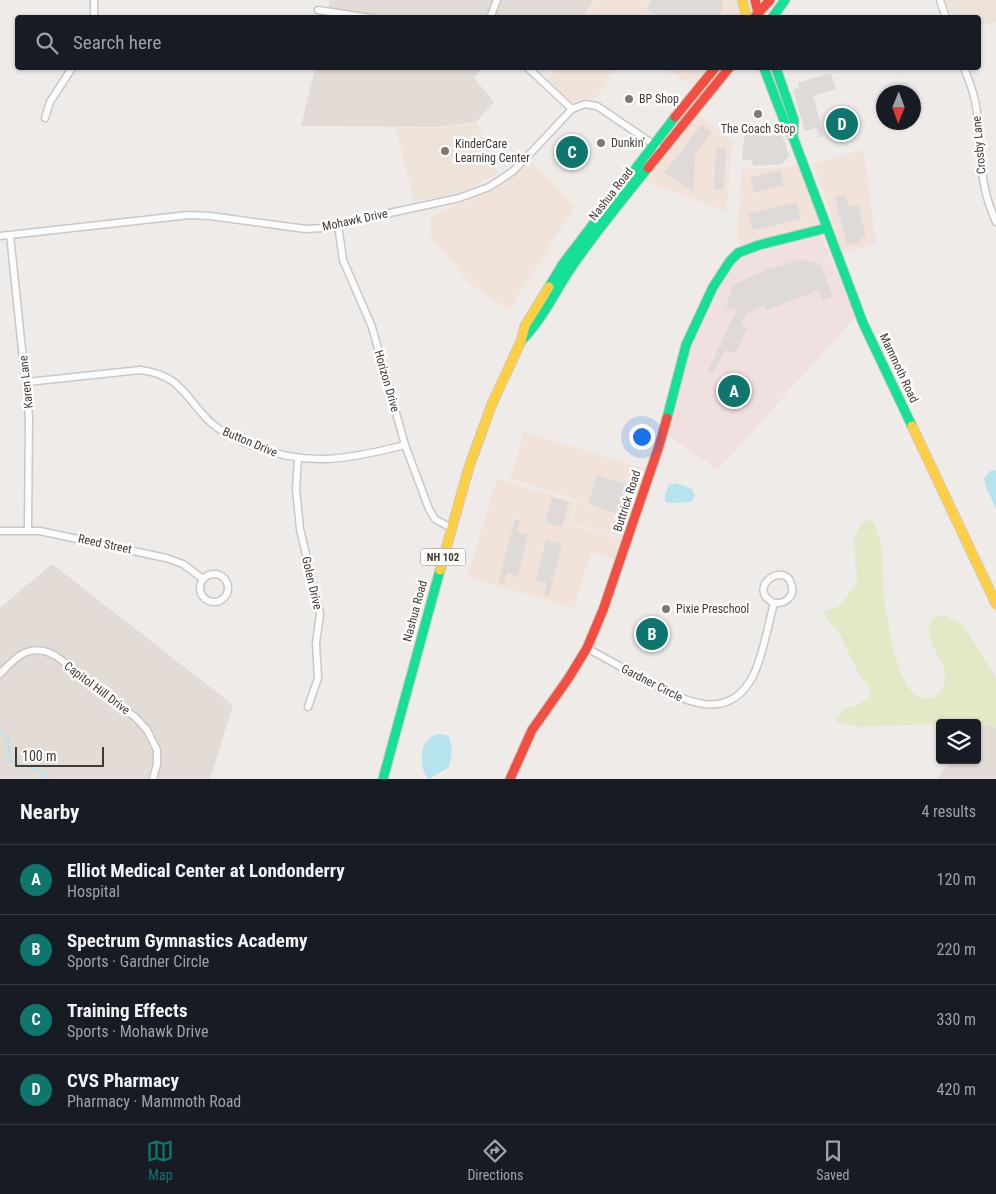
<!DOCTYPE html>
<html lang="en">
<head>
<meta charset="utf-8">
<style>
	:root { --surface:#171b24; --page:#20242c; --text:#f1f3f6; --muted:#9ea1a6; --line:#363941; --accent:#0f766e }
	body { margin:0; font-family:"Roboto Condensed",sans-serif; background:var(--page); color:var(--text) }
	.controls { position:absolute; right:15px; bottom:15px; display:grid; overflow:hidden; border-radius:5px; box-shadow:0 1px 4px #0004 }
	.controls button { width:45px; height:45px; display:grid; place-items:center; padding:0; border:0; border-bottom:1px solid var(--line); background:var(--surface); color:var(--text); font:25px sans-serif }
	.compass { position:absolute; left:876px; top:85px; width:45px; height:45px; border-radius:50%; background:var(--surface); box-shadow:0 1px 4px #0004; rotate:181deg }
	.scale { position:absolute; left:15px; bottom:12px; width:89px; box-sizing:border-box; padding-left:5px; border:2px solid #443a34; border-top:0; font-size:14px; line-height:18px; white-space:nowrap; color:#443a34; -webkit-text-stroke:4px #fff; paint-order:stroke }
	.you { position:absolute; left:641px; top:436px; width:18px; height:18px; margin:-12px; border:4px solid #fff; border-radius:50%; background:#1a73e8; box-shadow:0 0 0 8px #1a73e833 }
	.badge { display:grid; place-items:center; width:32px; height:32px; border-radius:50%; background:var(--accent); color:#fff; font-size:16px; font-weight:700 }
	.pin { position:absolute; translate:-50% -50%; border:2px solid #fff; box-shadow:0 1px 5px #0006 }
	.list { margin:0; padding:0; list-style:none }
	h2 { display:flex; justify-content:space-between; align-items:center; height:65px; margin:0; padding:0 20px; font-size:21px }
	h2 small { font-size:16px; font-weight:400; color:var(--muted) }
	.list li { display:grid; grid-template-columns:32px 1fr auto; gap:15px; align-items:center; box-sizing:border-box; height:70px; padding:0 20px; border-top:1px solid var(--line) }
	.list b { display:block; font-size:19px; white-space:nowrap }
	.list p { margin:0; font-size:16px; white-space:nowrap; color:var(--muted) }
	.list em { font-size:16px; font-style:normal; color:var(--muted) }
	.icon { flex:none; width:28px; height:28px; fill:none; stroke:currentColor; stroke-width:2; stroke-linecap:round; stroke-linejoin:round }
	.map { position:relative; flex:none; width:996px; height:779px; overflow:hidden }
	.search { position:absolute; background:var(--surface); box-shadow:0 1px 4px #0004; left:15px; right:15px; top:15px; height:55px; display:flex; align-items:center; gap:12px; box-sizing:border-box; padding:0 18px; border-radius:5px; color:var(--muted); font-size:19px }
	.sheet { height:345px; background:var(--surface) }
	nav { display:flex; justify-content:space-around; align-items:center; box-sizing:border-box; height:70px; border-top:1px solid var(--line); background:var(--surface); font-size:14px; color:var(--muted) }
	nav a { display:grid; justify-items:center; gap:2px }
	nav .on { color:var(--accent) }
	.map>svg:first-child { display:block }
</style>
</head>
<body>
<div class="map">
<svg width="996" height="779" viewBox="0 0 996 779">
	<rect width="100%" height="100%" fill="#eeebe8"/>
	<path fill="#e3dbd5" d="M 330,0 L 594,0 L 584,17 L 326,18 Z
		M 315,68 L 482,68 L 474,78 L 494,102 L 476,122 L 438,127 L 301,126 Z
		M 52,564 L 233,705 L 210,779 L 0,779 L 0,608 Z
		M 996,704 L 996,779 L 937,779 L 952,760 L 977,760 L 977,728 Z"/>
	<path fill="#f2e3da" d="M 596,0 L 735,0 L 740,17 L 585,18 Z
		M 556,68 L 615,68 L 598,96 L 592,99 L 582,99 L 572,102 L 549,81 Z
		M 664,68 L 706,68 L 693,85 Z
		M 698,114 L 732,141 L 727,212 L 645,181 Z
		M 864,149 L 876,244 L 842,254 L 814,164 Z
		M 532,162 L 575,207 L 509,310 L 472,286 L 430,236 L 432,216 L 465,201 L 493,191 Z
		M 801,166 L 821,224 L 740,245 L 737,235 L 742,169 Z
		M 524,432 L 646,469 L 622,537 L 571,523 L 578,500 L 510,479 Z
		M 497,479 L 575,502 L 569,524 L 621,539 L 615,559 L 591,552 L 574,608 L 467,577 Z"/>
	<path fill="#ede3d9" d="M 945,0 L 996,0 L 996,22 L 979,26 L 978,18 L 952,17 Z
		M 477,123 L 498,174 L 468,189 L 442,197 L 414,201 L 396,128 L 439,128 Z"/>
	<path fill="#f1e0e0" d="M 821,235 L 855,317 L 718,470 L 668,436 L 691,346 L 727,274 L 737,263 L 747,255 Z"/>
	<path fill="#e3e9c6" d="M 872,520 C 876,528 880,536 881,545 C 884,564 882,584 885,603 C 888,624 898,693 922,698 C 925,699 930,698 933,698 C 961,674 934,660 929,634 C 928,629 931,624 932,619 L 943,615 L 963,625 L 996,678 L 996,727 L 977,725 L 977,723 L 940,723 L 940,724 L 858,727 L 835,721 L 844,708 L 858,705 L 869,698 L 870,688 L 859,674 L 840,634 L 828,621 L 823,612 L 841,605 L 857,583 L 854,540 L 862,522 Z"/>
	<path fill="#dedad8" d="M 652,0 L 722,0 L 722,10 L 718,17 L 659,17 L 646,9 Z
		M 831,73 L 836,89 L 813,96 L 824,136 L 819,138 L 816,128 L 805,131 L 793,90 L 799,88 L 798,83 Z
		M 778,122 L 789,156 L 782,164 L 753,166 L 752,160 L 742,160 L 745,128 L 756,129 Z
		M 701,125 L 711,132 L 695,154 L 694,192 L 664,173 Z
		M 716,147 L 726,148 L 724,190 L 714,189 Z
		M 780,170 L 784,185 L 754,193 L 750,178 Z
		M 845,194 L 849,207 L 858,205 L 866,237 L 860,238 L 861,242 L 847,246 L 835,197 Z
		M 797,202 L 801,219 L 753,230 L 749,213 Z
		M 802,259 L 820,264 L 833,296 L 823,300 L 819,290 L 767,310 L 764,306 L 747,312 L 740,324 L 747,328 L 735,353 L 725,350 L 713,373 L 708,371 L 731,321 L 738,310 L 726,307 L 733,285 L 766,270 Z
		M 597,475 L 631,486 L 622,515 L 588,504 Z
		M 552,497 L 569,502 L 562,527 L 545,523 Z
		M 515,519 L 520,520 L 517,532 L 528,535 L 518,576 L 507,573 L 503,584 L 498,583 Z
		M 546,540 L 562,544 L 549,596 L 544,595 L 547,583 L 536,580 Z"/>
	<path fill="#b6e4ee" d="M 996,470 L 996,509 L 986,487 L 984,479 L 990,471 Z
		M 676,483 L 691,489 L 695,495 L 691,502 L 668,503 L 665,501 L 665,494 L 669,485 Z
		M 437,734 L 449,736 L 452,750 L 449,767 L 429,779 C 419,770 419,747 430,738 C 432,736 435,735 437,734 Z"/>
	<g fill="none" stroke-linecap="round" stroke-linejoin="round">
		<path stroke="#b6e4ee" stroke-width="2" d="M 0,734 L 8,738 L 10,761 L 46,773 L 48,779"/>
		<defs>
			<path id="street" d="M 94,0 L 94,18
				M 940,0 L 946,18
				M 318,10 L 371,18
				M 490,18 L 497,0
				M 528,68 L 572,109
				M 964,68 C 970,82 975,97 977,112 C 982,153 978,183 996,222
				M 45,118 L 50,102 L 72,68
				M 338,224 L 343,260 L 372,327 L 405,445 L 429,509 L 435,519 L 451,528
				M 10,235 L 29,416 L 28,530
				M 0,236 L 189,215 L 210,216 L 306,229 L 321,228 L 459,198 L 489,187 L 512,172 L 527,157 L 572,109 L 585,104 L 597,106 L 662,150
				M 27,382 L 140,370 C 181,375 184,396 210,422 C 220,431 234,438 246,443 C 304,468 346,460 405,445
				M 298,459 L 296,489 L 300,529 L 320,614 L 316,643 L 318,678 L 308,707
				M 0,531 L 40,531 L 166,558 L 183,564 L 203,579
				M200 588a14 14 0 1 1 28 0a14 14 0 1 1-28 0Z
				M 587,648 C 606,659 625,669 644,679 C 680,699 727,726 753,676 C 763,656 768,625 774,603 C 784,604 794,598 792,587 C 787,558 744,588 774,603
				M 0,674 C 17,655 31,642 56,656 L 135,717 L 147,730 L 157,750 L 157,764 L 153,779"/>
			<path id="fast" d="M 772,18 L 785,0
				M 764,68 L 785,123 L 793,137 L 863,323 L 912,426
				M 776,68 L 794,120 L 793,137
				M 549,287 L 562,265 L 675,117
				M 522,340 C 542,320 554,294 569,271 C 593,235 621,201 648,168
				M 667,418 L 686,345 L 713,287 L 730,261 L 738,253 L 759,245 L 827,228
				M 383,779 L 440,570"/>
			<path id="slow" d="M 742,0 L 747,18
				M 912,426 L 996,604
				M 440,570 L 469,467 L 492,404 L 521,341 L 525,326 L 549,287"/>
			<path id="jam" d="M 755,0 L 759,17
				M 754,18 L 770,0
				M 675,117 L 715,68
				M 648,168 L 729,68
				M 510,779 L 532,730 L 568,679 L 587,648 L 603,610 L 659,446 L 667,418"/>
		</defs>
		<use href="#street" stroke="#cbc7c4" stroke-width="9"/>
		<use href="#fast" stroke="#d0c8c0" stroke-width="11"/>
		<use href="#slow" stroke="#d0c8c0" stroke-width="11"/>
		<use href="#jam" stroke="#d0c8c0" stroke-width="11"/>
		<use href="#street" stroke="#fcfcfc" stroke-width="6"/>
		<use href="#fast" stroke="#16e098" stroke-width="9"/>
		<use href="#slow" stroke="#ffcf43" stroke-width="9"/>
		<use href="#jam" stroke="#f24e42" stroke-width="9"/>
	</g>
	<g fill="#807873" stroke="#fff" stroke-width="2">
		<circle cx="629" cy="99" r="5"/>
		<circle cx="758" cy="114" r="5"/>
		<circle cx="601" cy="143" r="5"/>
		<circle cx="445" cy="151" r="5"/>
		<circle cx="666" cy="609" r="5"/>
	</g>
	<g text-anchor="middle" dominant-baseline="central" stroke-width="5" stroke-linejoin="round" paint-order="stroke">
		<rect fill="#fff" stroke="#7c7571" stroke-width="1" x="420.5" y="548.5" width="45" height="17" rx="4"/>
		<g font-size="11" font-weight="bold" fill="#443a34">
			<text x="443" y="557">NH 102</text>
		</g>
		<g font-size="12" fill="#443a34" stroke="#fff" text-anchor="start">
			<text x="639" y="99">BP Shop</text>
			<text x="758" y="129" text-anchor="middle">The Coach Stop</text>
			<text x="611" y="143">Dunkin'</text>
			<text x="455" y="144">KinderCare<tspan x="455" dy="14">Learning Center</tspan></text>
			<text x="676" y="609">Pixie Preschool</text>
		</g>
		<g font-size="12" fill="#443a34" stroke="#fff">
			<text transform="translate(979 145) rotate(-95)">Crosby Lane</text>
			<text transform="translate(611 194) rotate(-52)">Nashua Road</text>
			<text transform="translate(355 220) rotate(-12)">Mohawk Drive</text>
			<text transform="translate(899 368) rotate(65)">Mammoth Road</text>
			<text transform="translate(387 381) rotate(74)">Horizon Drive</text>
			<text transform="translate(26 382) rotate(-96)">Karen Lane</text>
			<text transform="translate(250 442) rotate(23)">Button Drive</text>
			<text transform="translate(627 501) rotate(-72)">Buttrick Road</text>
			<text transform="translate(105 544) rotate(12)">Reed Street</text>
			<text transform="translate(312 583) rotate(77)">Golen Drive</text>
			<text transform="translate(415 611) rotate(-75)">Nashua Road</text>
			<text transform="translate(652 683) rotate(27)">Gardner Circle</text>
			<text transform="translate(97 688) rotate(37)">Capitol Hill Drive</text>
		</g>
	</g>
</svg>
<div class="controls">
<button><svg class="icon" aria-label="layers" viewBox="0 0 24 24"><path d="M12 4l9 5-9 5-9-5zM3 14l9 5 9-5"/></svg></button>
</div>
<svg class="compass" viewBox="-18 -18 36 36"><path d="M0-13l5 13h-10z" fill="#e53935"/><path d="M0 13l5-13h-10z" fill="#9ea1a6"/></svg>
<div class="scale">100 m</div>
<div class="you"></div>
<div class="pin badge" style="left:734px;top:391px">A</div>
<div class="pin badge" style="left:652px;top:634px">B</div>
<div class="pin badge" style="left:572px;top:152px">C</div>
<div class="pin badge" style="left:842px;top:124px">D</div>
<div class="search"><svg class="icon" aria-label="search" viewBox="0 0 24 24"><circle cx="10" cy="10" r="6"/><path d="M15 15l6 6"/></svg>Search here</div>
</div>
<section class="sheet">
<h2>Nearby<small>4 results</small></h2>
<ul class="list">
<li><span class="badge">A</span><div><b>Elliot Medical Center at Londonderry</b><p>Hospital</p></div><em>120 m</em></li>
<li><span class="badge">B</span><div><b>Spectrum Gymnastics Academy</b><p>Sports · Gardner Circle</p></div><em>220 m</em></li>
<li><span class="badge">C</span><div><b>Training Effects</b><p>Sports · Mohawk Drive</p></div><em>330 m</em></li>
<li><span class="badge">D</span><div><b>CVS Pharmacy</b><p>Pharmacy · Mammoth Road</p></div><em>420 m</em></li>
</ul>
</section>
<nav>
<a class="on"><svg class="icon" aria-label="map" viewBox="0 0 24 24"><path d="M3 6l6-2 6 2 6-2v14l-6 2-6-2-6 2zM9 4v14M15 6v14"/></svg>Map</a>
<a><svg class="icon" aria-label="directions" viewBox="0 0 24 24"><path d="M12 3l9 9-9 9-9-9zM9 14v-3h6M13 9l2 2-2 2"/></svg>Directions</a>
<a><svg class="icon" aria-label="saved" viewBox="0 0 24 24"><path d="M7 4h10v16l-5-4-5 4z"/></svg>Saved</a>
</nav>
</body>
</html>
